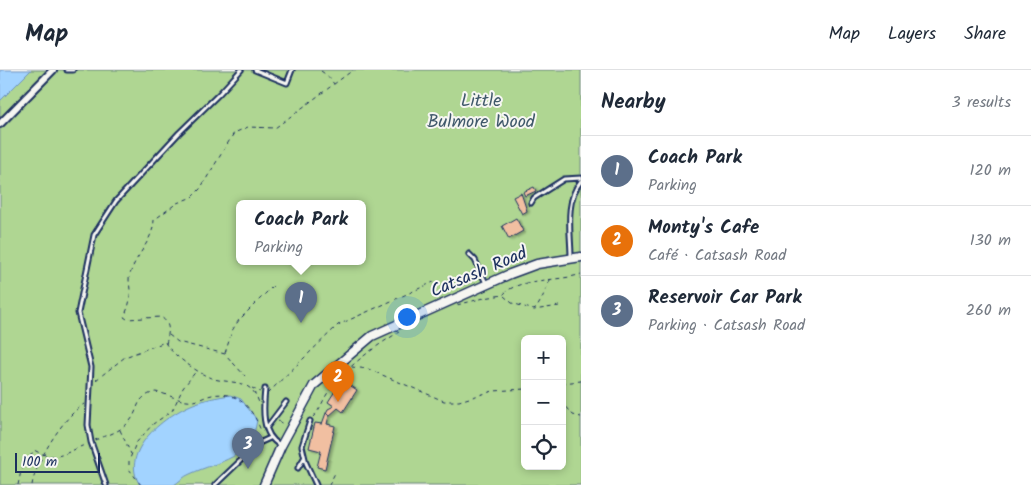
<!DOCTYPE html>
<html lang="en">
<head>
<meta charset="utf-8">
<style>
	:root { --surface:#fff; --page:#f6f6f7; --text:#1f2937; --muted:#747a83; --line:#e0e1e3; --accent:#c8321e }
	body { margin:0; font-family:Kalam,sans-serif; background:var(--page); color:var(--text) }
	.controls { position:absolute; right:15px; bottom:15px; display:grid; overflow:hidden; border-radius:8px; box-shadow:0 2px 8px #0003 }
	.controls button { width:45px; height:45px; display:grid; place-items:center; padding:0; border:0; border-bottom:1px solid var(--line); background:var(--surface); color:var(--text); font:25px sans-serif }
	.scale { position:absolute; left:15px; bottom:12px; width:85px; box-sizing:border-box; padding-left:5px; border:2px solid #1b2f5e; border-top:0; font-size:14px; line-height:18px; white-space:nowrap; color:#1b2f5e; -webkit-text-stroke:4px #f6f6f2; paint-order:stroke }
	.you { position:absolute; left:406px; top:246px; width:18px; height:18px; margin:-12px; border:4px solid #fff; border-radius:50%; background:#1a73e8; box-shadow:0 0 0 8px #1a73e833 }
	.badge { display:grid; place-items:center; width:32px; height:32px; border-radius:50%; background:var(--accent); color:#fff; font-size:16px; font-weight:700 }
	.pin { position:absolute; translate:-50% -41px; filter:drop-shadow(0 1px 2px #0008) }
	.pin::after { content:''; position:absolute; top:26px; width:18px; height:15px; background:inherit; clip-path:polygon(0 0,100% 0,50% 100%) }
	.popup { position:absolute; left:236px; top:130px; width:130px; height:65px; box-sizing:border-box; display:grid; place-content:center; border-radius:8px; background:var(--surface); filter:drop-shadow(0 1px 4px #0005); font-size:16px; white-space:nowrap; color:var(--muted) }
	.popup b { font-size:19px; color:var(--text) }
	.popup::after { content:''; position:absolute; left:50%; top:100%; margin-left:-10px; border:10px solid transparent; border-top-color:var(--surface) }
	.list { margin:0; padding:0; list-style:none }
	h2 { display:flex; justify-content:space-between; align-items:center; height:65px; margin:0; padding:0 20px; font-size:21px }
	h2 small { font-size:16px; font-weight:400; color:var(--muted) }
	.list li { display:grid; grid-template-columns:32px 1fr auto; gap:15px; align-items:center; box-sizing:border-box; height:70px; padding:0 20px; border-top:1px solid var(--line) }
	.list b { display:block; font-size:19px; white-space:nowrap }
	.list p { margin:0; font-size:16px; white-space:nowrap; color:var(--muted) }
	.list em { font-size:16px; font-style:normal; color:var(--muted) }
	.icon { flex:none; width:28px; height:28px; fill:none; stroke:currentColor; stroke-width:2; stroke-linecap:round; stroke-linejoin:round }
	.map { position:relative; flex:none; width:581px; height:415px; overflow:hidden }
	header { display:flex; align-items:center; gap:30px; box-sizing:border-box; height:70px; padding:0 25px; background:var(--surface); border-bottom:1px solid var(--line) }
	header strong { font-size:24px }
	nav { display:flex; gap:28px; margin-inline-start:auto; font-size:18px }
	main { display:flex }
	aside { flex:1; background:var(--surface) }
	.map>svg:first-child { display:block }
</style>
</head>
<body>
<header>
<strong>Map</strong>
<nav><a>Map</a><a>Layers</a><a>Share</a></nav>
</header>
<main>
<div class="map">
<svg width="581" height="415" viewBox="0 0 581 415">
	<defs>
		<filter id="shadow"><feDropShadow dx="2.5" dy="1.5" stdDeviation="1" flood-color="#0004"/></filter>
	</defs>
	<rect width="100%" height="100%" fill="#f6f6f2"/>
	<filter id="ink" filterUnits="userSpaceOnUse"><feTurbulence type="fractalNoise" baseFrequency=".02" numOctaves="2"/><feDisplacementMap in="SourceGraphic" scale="10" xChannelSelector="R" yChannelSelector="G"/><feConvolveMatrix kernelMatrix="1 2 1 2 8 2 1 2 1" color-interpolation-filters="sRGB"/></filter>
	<g filter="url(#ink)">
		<path fill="#afd692" stroke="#658278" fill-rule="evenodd" d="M 31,0 L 581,0 L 581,415 L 0,415 L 0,31 ZM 240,134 L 362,134 L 362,192 L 240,192 ZM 525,269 L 562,269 L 562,396 L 525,396 Z"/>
		<path fill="#a2d3ff" stroke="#6c91bf" d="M 0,0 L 31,0 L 0,31 Z
			M 230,325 L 241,329 L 257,350 C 251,390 220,390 190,404 C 184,406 179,412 174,415 C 167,415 148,415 140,415 C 118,381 166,344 196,333 C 207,329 218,327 230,325 Z"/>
		<path fill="#f1bfa1" stroke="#1b2f5e" filter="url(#shadow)" d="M 534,117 L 536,121 L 525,126 L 523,122 Z
			M 521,123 L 527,141 L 522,144 L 513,127 Z
			M 516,148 L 523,161 L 509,169 L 502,156 Z
			M 342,310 L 357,320 L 343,342 L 338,338 L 329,346 L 326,343 L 328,339 L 334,336 L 328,332 Z
			M 326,343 L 329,346 L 327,354 L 335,356 L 325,399 L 317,397 L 321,381 L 309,378 L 315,353 L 322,354 Z"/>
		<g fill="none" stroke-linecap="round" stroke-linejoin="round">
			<defs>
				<path id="service" d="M 67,0 L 73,0
					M 255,0 L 287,13 L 292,0
					M 531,133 L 534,128 L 564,109 L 581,108
					M 469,184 L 475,190 L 486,213
					M 571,187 C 571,164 564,131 581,111
					M 265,319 C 263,338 261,365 280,375
					M 310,351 L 302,376 L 306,393 L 316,415
					M 267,357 L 286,332
					M 298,398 L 304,388
					M 106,415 L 91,372 L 88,355 L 91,297 L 78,243 L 94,165 L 116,131 L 179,63 L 219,24 L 241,0
					M 215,415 L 259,373 L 270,368"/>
				<path id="minor" d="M 0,54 L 53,0"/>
				<path id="tertiary" d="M 264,415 L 281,376 L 314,315 L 372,266 L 510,204 L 537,194 L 581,187"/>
			</defs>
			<use href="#service" stroke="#1b2f5e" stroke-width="7"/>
			<use href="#minor" stroke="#1b2f5e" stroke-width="10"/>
			<use href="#tertiary" stroke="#1b2f5e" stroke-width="11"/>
			<path stroke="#1b2f5e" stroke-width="1" stroke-dasharray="4 4" stroke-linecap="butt" d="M 321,1 L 328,6 L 334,14
				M 550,210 C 546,218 540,236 534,240 L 559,236
				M 504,226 L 512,233 L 534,240
				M 457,235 L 484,228 L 503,225 C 517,207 560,212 581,204
				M 169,265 L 178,272 L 225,284 L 245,306
				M 166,274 C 169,262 171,254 161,247 L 127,249 L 124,247 C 128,238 131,231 130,221 C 130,217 129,213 129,209 C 133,186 153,173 154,150 L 177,133 L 192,127 L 200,119 L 234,63 L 248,57 L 275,58 L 353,0
				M 225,283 L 233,259 L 239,250 L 273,216
				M 352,297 L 368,299 L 444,331 L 459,331 L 493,321 L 525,319
				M 96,310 L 125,287 L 165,272 C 169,283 202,306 214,309 C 234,314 252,309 259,333
				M 562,313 L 581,311
				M 252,318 L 260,322
				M 268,323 L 338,255 L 438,210
				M 562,331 L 573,345 L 581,347
				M 313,347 C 320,340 322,332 327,324 C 344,298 373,278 399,262
				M 278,351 L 285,355
				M 120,360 L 131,384
				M 95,370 C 108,365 120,362 130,351 C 140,339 134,328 155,322 C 167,323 182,333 193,331 C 200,330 206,326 212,325 C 238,320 253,339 261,361 L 263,361
				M 18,415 L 21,401 L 34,380 C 57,393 64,383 87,374
				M 32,415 C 36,391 63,347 84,334
				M 141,415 L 129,399 L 129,391 L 136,373 L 153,354 L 172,341 L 183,318 L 197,300
				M 329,415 L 335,403"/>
			<use href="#service" stroke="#f6f6f2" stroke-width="3"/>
			<use href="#minor" stroke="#f6f6f2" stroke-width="6"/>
			<use href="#tertiary" stroke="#f6f6f2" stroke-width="8"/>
		</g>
	</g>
	<g text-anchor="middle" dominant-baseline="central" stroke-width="4" stroke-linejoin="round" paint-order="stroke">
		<g font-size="18" fill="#40596b" stroke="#f6f6f2">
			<text x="481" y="31">Little<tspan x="481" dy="21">Bulmore Wood</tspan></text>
		</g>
		<g font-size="18" fill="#1b2f5e" stroke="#f6f6f2">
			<text transform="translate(479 203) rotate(-23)">Catsash Road</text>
		</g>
	</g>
</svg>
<div class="controls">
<button>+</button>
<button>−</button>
<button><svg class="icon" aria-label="locate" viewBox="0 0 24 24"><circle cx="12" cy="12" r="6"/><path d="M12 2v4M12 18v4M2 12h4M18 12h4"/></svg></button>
</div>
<div class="scale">100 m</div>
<div class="you"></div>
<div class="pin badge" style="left:301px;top:253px;background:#5c6f8a">1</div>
<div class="popup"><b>Coach Park</b>Parking</div>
<div class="pin badge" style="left:338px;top:332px;background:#e8710a">2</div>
<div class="pin badge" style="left:248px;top:399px;background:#5c6f8a">3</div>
</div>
<aside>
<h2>Nearby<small>3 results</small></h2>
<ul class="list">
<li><span class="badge" style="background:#5c6f8a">1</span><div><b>Coach Park</b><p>Parking</p></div><em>120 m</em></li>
<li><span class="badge" style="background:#e8710a">2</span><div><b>Monty's Cafe</b><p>Café · Catsash Road</p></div><em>130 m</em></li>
<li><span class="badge" style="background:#5c6f8a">3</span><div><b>Reservoir Car Park</b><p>Parking · Catsash Road</p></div><em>260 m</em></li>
</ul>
</aside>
</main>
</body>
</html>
